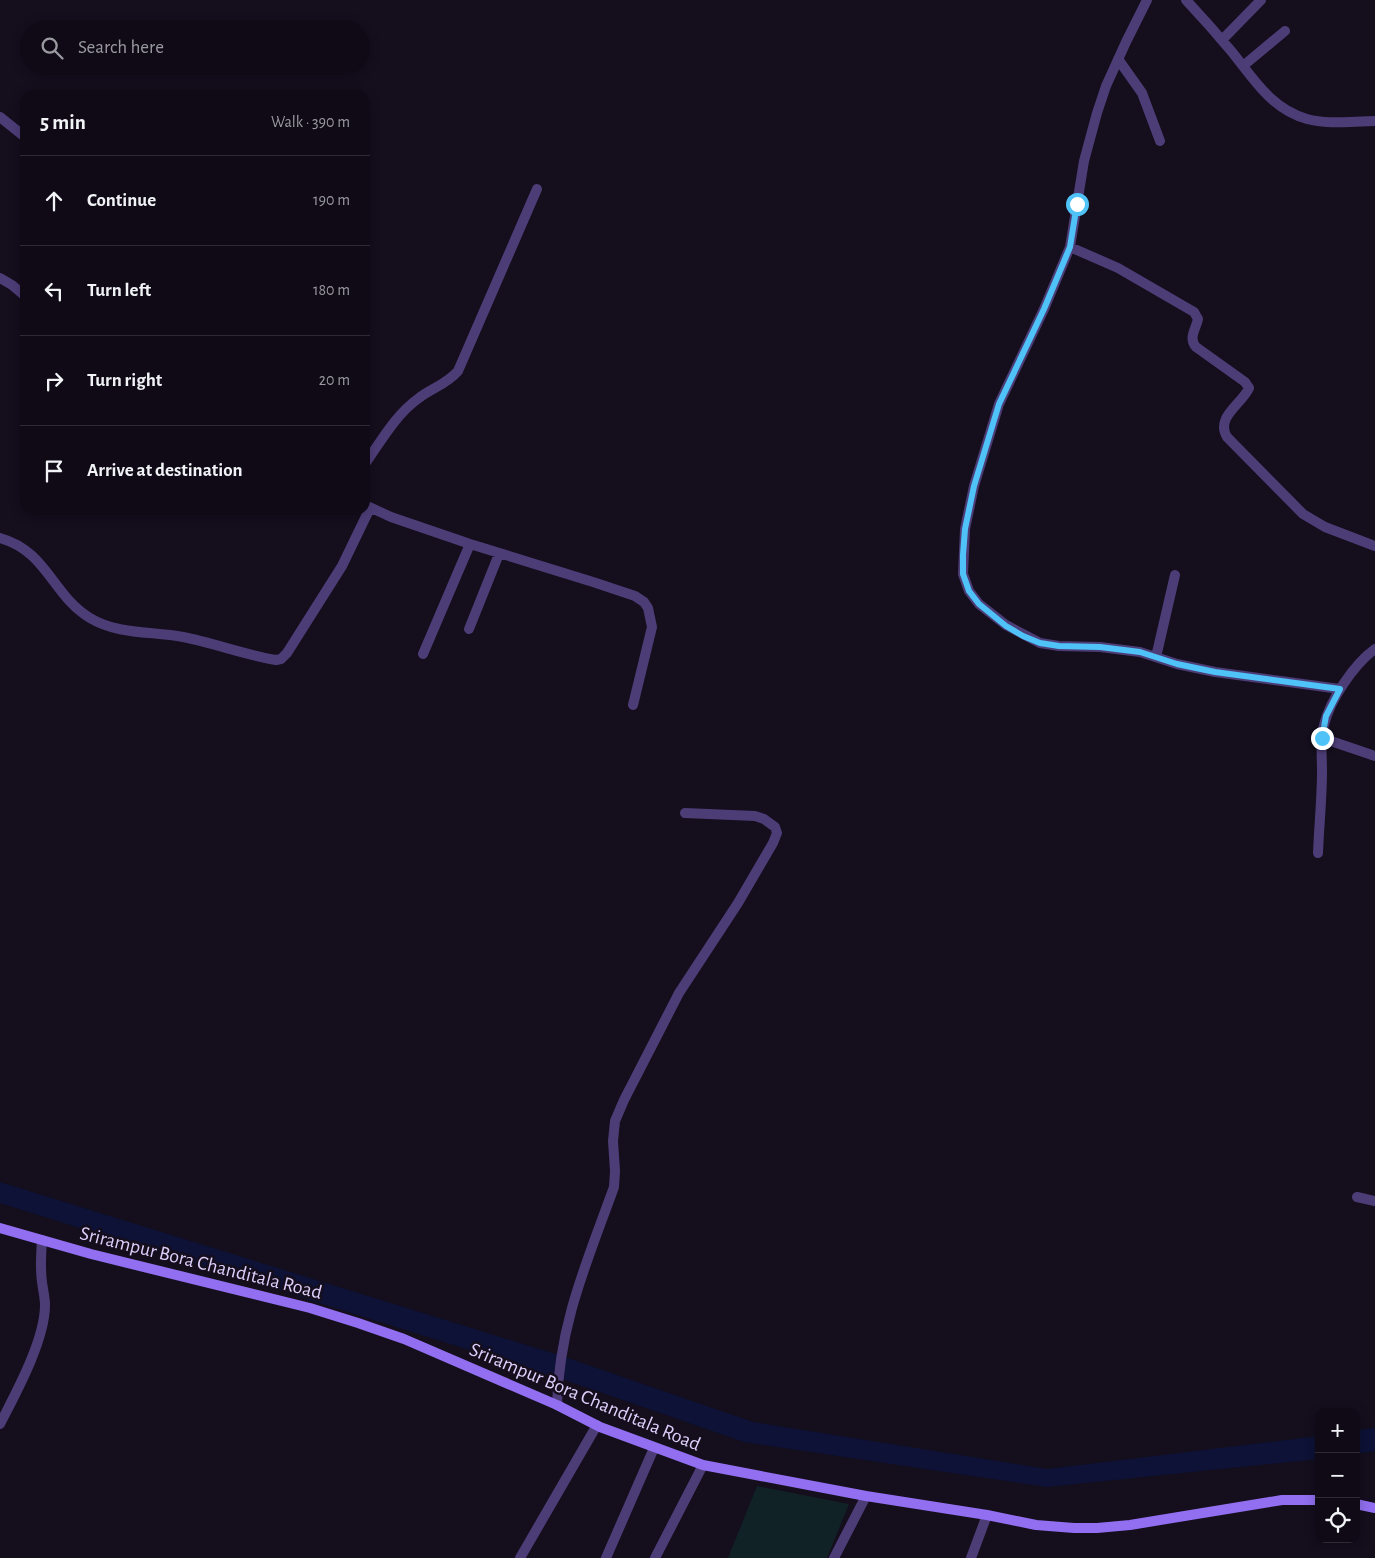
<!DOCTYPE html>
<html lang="en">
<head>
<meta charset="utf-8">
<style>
	:root { --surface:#0f0a16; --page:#1d1823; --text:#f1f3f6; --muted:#9b9aa1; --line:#2f2b35 }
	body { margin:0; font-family:"Alegreya Sans",sans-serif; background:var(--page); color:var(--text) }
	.controls { position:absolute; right:15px; bottom:15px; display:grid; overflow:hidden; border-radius:10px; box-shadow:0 2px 12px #0003 }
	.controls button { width:45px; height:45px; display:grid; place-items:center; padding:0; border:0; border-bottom:1px solid var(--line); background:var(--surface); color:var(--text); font:25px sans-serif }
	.stop { position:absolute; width:15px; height:15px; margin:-11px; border:4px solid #4fc3f7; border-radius:50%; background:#fff }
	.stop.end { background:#4fc3f7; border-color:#fff; box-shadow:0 1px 5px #0008 }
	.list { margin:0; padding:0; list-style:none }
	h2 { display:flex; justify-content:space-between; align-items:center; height:65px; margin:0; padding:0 20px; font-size:21px }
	h2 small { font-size:16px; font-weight:400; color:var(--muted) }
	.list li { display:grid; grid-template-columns:32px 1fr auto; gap:15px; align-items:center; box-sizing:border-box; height:90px; padding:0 20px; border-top:1px solid var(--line) }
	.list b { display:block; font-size:19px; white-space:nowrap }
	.list em { font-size:16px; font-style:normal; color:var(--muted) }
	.icon { flex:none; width:28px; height:28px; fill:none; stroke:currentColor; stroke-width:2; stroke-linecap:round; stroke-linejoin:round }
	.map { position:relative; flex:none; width:1375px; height:1558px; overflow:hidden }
	.search { position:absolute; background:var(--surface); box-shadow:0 2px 12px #0003; left:20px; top:20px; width:350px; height:55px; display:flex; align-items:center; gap:12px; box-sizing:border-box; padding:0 18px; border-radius:28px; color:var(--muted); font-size:19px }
	.panel { position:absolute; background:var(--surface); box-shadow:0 2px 12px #0003; left:20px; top:90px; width:350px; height:425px; border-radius:15px }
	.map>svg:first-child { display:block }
</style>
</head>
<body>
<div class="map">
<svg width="1375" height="1558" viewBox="0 0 1375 1558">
	<rect width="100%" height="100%" fill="#140e1d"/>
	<path fill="#112226" d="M 757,1486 L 849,1504 L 827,1558 L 728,1558 Z"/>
	<path fill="#0d1236" d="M 0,1182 L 562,1356 L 753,1422 L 1047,1469 L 1319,1436 L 1319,1459 L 1047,1487 L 744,1442 L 559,1378 L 0,1203 Z
		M 1375,1428 L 1375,1451 L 1356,1454 L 1356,1430 Z"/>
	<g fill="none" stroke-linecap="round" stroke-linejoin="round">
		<path stroke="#4d3d77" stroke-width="10" d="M 1147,0 L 1126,42 L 1106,86 L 1097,113 L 1084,161 L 1070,247 L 1044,309 L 999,404 L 974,486 L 965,529 L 963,574 L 969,591 L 979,604 L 1006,625 L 1040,643 L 1059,646 L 1100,647 L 1140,652 L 1177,664 L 1215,672 L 1340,689
			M 1186,0 C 1202,17 1217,34 1232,52 C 1253,78 1271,109 1307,119 C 1328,125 1353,121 1375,121
			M 1222,40 L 1261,0
			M 1118,59 L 1142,93 L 1160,141
			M 1243,66 L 1285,31
			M 0,117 L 25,137
			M 1070,247 L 1118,268 L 1194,312 L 1198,319 C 1196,329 1188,338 1196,347 L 1245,382 L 1249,388 C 1242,404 1215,417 1227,437 L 1303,514 L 1325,527 L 1375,546
			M 0,278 L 12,285 L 25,296
			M 365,464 C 381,441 396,414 419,398 C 432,388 447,384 458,371 L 537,189
			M 365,505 L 391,517 L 470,544 L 593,582 L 635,596 L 644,602 L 648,608 L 652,627 L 633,705
			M 0,538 C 47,551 52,595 90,618 C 118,635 152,631 183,637 C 214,643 245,655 276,660 L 281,659 L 287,653 L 342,566 L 370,508
			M 469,629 L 499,554
			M 423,654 L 470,544
			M 1156,657 L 1175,575
			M 1322,738 L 1375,756
			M 1318,853 C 1319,826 1322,798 1322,771 C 1322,756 1320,740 1324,725 C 1330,700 1354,664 1375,649
			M 1357,1197 L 1375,1201
			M 557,1405 C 559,1324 587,1262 614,1187 L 615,1171 L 613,1141 L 615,1121 L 624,1100 L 679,993 L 738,903 L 773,843 L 777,833 L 775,827 L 764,819 L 755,816 L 685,813
			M 0,1424 C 16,1393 45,1340 45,1305 C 45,1298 43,1290 42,1282 C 40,1268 41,1254 42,1240
			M 520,1558 L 597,1425
			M 606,1558 L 654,1448
			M 655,1558 L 703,1465
			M 834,1558 L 866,1496
			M 971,1558 L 987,1515"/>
		<path stroke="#916ff0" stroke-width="10" d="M 0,1228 L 91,1254 L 310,1308 L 358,1323 L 404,1339 L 557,1405 L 600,1427 L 703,1465 L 866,1496 L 987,1515 L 1036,1525 L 1074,1528 L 1097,1528 L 1130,1525 L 1282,1500 L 1319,1500
			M 1356,1504 L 1375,1508"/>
	</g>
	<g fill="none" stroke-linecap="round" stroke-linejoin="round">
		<path stroke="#4fc3f7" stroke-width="6" d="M 1077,204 L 1070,247 L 1044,309 L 999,404 L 974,486 L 965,529 L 963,555 L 963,574 L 969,591 L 979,604 L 1006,626 L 1023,636 L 1040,643 L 1059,646 L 1100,647 L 1140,652 L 1177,664 L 1215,672 L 1340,689 L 1326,716 L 1322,738"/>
	</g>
	<g text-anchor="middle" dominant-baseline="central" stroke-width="5" stroke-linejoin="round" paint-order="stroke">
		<g font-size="20" fill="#decefa" stroke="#140e1d">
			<text transform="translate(201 1263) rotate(14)">Srirampur Bora Chanditala Road</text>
			<text transform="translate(585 1397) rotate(23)">Srirampur Bora Chanditala Road</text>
		</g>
	</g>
</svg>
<div class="controls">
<button>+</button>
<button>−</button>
<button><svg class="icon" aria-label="locate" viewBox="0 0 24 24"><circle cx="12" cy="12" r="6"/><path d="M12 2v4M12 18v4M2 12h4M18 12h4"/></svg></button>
</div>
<div class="stop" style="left:1077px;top:204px"></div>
<div class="stop end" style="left:1322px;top:738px"></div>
<div class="search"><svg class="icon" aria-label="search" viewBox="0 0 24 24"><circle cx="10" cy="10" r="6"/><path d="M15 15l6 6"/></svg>Search here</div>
<section class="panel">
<h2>5 min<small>Walk · 390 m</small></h2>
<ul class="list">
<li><svg class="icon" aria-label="ahead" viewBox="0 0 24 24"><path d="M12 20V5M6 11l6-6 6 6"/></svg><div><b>Continue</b></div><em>190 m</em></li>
<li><svg class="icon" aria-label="left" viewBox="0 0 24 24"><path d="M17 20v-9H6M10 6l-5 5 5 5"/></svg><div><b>Turn left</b></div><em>180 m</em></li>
<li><svg class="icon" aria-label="right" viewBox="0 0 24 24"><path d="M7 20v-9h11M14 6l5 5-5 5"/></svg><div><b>Turn right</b></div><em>20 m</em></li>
<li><svg class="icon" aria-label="arrive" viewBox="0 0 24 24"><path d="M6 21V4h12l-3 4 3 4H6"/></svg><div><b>Arrive at destination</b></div></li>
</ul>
</section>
</div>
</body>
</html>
